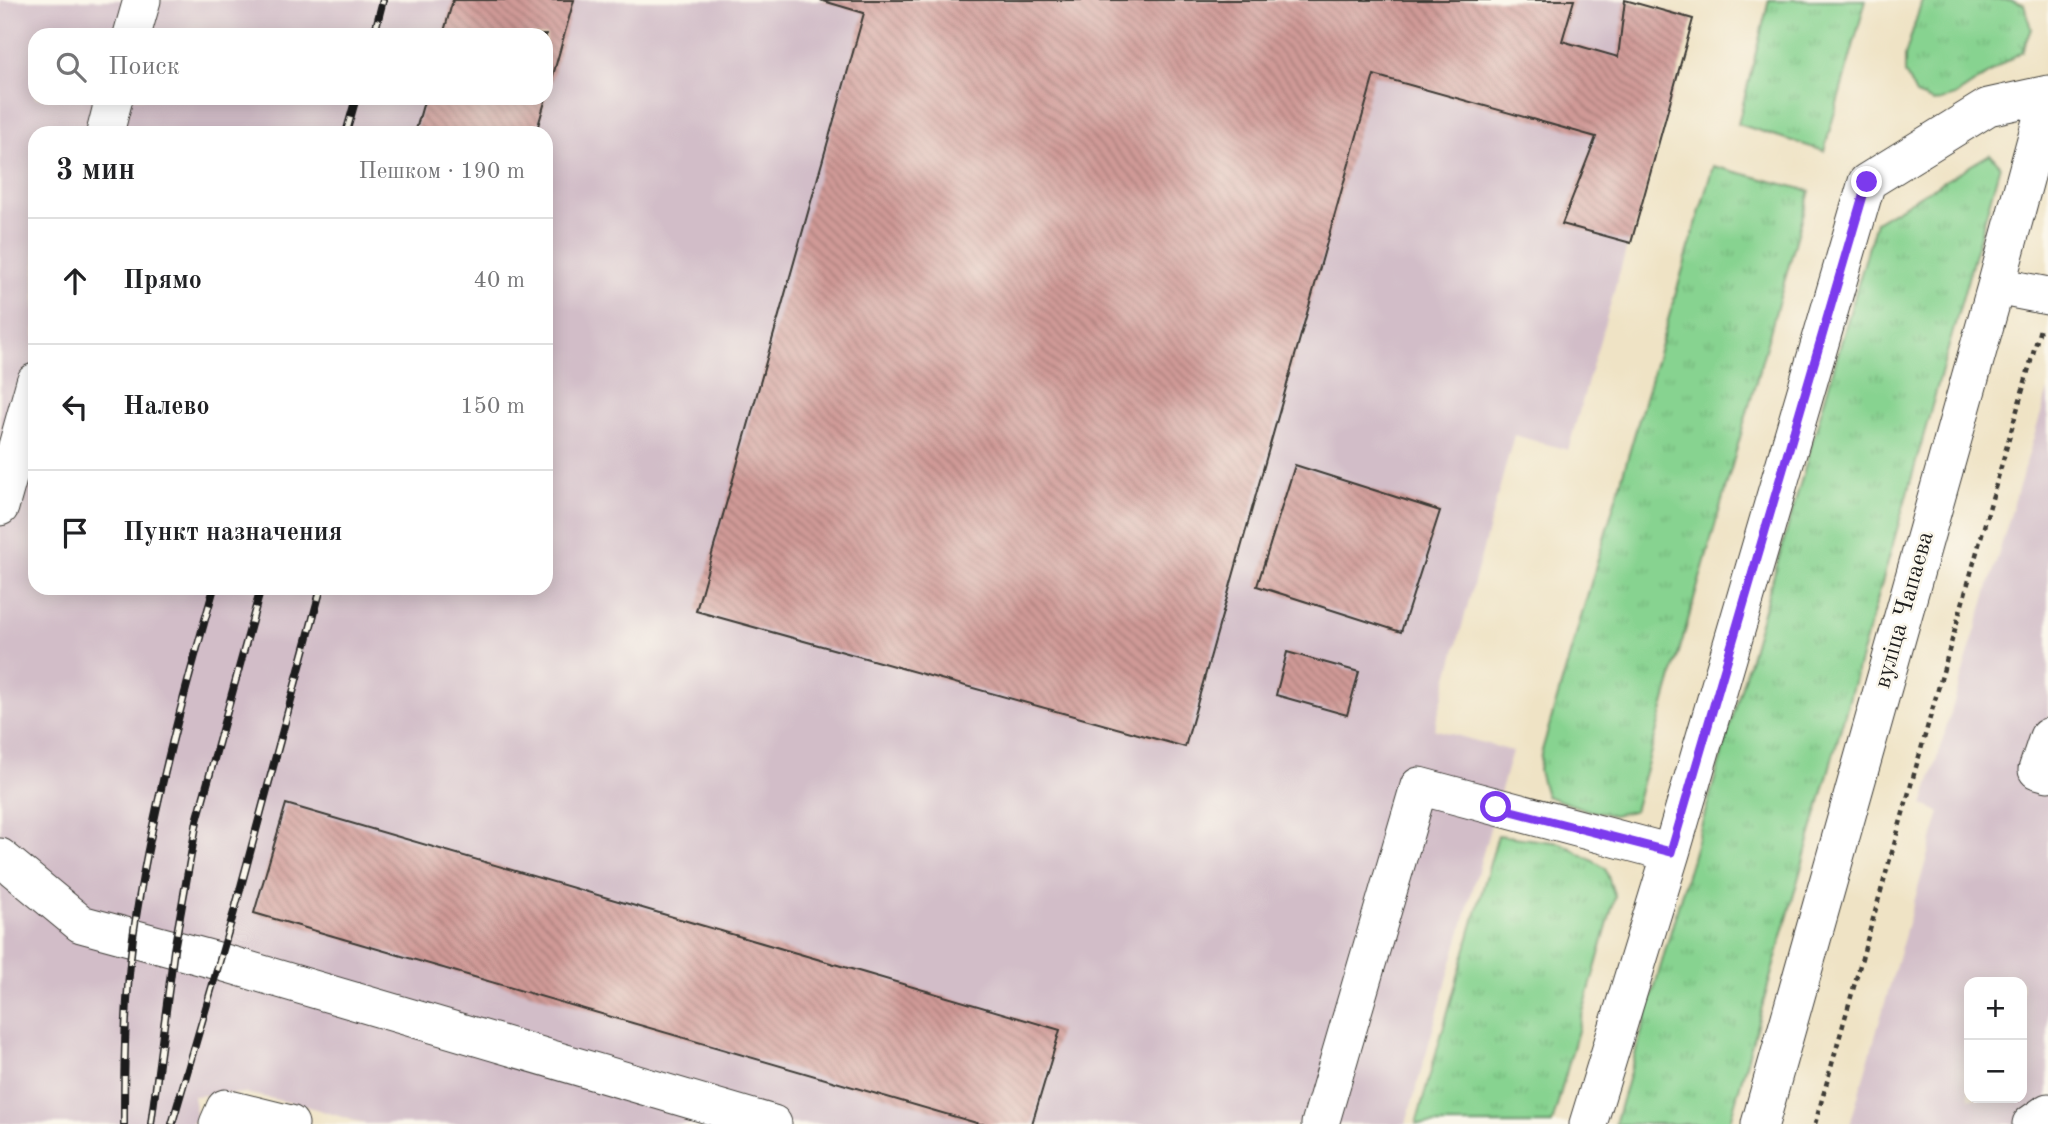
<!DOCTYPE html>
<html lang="ru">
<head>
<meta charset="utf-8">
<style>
	:root { --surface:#fff; --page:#f2f2f2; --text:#202124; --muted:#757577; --line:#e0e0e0 }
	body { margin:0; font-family:"Old Standard TT",serif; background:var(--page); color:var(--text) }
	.controls { position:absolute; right:21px; bottom:21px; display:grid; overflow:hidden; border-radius:14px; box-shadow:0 4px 18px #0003 }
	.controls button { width:63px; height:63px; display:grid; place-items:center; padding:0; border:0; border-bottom:2px solid var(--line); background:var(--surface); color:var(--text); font:35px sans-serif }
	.stop { position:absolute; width:21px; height:21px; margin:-16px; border:5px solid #7c3aed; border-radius:50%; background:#fff }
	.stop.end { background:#7c3aed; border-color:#fff; box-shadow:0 2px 7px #0008 }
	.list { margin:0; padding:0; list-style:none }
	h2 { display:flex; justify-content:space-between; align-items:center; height:91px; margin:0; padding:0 28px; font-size:30px }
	h2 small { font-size:23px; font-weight:400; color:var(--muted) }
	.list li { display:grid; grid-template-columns:46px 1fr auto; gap:21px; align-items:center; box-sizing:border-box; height:126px; padding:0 28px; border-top:2px solid var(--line) }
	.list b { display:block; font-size:26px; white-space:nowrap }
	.list em { font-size:23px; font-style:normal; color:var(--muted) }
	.icon { flex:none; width:38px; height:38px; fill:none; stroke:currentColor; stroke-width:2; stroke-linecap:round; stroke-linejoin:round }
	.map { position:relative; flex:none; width:2048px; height:1124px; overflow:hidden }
	.search { position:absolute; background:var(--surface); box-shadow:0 4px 18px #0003; left:28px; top:28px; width:525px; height:77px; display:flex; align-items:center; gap:18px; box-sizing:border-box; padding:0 24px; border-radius:21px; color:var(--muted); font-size:26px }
	.panel { position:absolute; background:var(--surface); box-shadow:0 4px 18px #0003; left:28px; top:126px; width:525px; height:469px; border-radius:21px }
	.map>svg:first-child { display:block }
</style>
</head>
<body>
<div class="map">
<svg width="2048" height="1124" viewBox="0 0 2048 1124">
	<defs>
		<pattern id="grass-tufts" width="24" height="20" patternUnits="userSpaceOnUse" patternTransform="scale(1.75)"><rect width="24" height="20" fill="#87d390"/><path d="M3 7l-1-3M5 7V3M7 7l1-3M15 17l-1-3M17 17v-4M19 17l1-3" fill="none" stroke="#74b57c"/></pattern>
		<pattern id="building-back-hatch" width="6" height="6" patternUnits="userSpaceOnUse" patternTransform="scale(1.75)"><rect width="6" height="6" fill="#d09a97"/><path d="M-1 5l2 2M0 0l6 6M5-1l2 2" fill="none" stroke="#a87d7a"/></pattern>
	</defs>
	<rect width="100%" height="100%" fill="#fbf7ec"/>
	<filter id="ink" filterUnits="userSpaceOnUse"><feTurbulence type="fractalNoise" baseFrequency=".0143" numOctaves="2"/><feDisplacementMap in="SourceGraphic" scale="14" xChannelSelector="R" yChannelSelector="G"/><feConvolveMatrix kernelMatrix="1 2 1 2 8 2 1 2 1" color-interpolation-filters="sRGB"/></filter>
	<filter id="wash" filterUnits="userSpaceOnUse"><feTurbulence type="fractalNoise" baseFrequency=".00686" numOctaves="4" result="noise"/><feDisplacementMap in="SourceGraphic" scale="28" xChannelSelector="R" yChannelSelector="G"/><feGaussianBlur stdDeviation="1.57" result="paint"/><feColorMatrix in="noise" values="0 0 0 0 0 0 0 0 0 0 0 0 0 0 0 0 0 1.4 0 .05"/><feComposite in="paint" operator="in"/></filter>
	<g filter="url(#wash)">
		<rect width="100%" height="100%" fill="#efe3c5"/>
		<path fill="#d2bdc8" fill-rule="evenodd" d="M 0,0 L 1626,0 L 1693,19 L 1568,450 L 1514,435 L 1434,729 L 1512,751 L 1406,1124 L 365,1124 L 306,1106 L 245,1093 L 193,1096 L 197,1118 L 191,1124 L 0,1124 ZM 35,35 L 546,35 L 546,98 L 35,98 ZM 35,133 L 546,133 L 546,588 L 35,588 Z
			M 2048,390 L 2048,1124 L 1850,1124 L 1940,812 L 1923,805 ZM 1969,982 L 2022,982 L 2022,1098 L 1969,1098 Z"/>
		<path fill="url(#grass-tufts)" stroke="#527856" stroke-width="2" d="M 1769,0 L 1866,0 L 1824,151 L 1738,124 Z
			M 1922,0 L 2011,0 L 2024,4 L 2031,29 L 2022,51 L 1955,96 L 1934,102 L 1916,95 L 1905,73 L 1905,56 Z
			M 1990,154 L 2000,165 L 1729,1124 L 1615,1124 L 1876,222 Z
			M 1713,166 L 1810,191 L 1634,811 L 1613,815 L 1590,811 L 1546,796 L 1539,771 L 1541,754 Z
			M 1498,835 L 1561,843 L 1605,868 L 1615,897 L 1552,1124 L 1416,1124 Z"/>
		<g id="blocks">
			<path fill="url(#building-back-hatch)" d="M 453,0 L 574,0 L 547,97 L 546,35 L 443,35 Z
				M 820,0 L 1574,0 L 1562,41 L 1618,57 L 1625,0 L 1693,19 L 1631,243 L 1562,224 L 1596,137 L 1374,75 L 1185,747 L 696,611 L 864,13 Z
				M 425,98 L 546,98 L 536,133 L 415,133 Z
				M 1295,465 L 1440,511 L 1401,632 L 1257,586 Z
				M 1287,652 L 1359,672 L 1347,715 L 1276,695 Z
				M 286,804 L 1060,1030 L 1032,1124 L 980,1124 L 254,913 Z"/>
		</g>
	</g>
	<g filter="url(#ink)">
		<use href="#blocks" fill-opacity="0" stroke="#3c3a35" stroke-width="2"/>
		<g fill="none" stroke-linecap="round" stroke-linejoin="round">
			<defs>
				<path id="minor" d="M 132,35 L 142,0
					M 105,133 L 114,98
					M 1996,286 L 2048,296
					M 0,507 L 35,382
					M 2048,737 L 2037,770 L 2048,773
					M 0,857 L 81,924 L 218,961 L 773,1124
					M 218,1124 L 225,1108 L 290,1124
					M 1320,1124 L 1419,786 L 1671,853
					M 1588,1124 L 1671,853 L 1867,182 L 1988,107 L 2048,94
					M 1760,1124 L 1996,286 L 2048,95
					M 2031,1124 L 2048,1112"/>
			</defs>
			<use href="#minor" stroke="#3c3a35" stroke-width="39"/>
			<path stroke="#3c3a35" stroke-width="4.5" stroke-dasharray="5 5" stroke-linecap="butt" d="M 1815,1124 L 2040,329"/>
			<use href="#minor" stroke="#fff" stroke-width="37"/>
			<defs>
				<path id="rail" d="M 374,35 L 383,0
					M 346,133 L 356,98
					M 124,1124 C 124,1062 125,999 133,937 C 150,819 181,703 214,588
					M 151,1124 L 174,950 L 197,821 L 261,588
					M 172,1124 L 236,905 L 321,588"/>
			</defs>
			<use href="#rail" stroke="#1c1c1c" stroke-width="8"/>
			<use href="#rail" stroke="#fbf7ec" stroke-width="5" stroke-dasharray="16" stroke-linecap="butt"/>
		</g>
	</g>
	<g fill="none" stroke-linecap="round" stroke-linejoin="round" filter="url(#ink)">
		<path stroke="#7c3aed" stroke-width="9" d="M 1496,807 L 1671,852 L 1867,182"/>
	</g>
	<g text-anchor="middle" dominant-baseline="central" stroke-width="5" stroke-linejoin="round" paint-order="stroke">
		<g font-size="24" fill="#1c1c1c" stroke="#fbf7ec">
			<text transform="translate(1905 610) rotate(-74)">вуліца Чапаева</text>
		</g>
	</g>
</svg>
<div class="controls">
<button>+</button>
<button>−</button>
</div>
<div class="stop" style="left:1496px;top:807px"></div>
<div class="stop end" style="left:1867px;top:182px"></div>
<div class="search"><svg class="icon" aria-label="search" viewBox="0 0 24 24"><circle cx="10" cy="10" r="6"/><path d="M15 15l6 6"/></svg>Поиск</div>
<section class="panel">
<h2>3 мин<small>Пешком · 190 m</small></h2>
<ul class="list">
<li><svg class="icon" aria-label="ahead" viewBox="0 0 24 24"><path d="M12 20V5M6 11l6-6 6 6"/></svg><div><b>Прямо</b></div><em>40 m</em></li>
<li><svg class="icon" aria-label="left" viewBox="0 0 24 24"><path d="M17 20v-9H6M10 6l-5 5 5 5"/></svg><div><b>Налево</b></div><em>150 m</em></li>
<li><svg class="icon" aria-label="arrive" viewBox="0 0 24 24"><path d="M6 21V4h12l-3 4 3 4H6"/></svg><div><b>Пункт назначения</b></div></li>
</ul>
</section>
</div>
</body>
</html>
